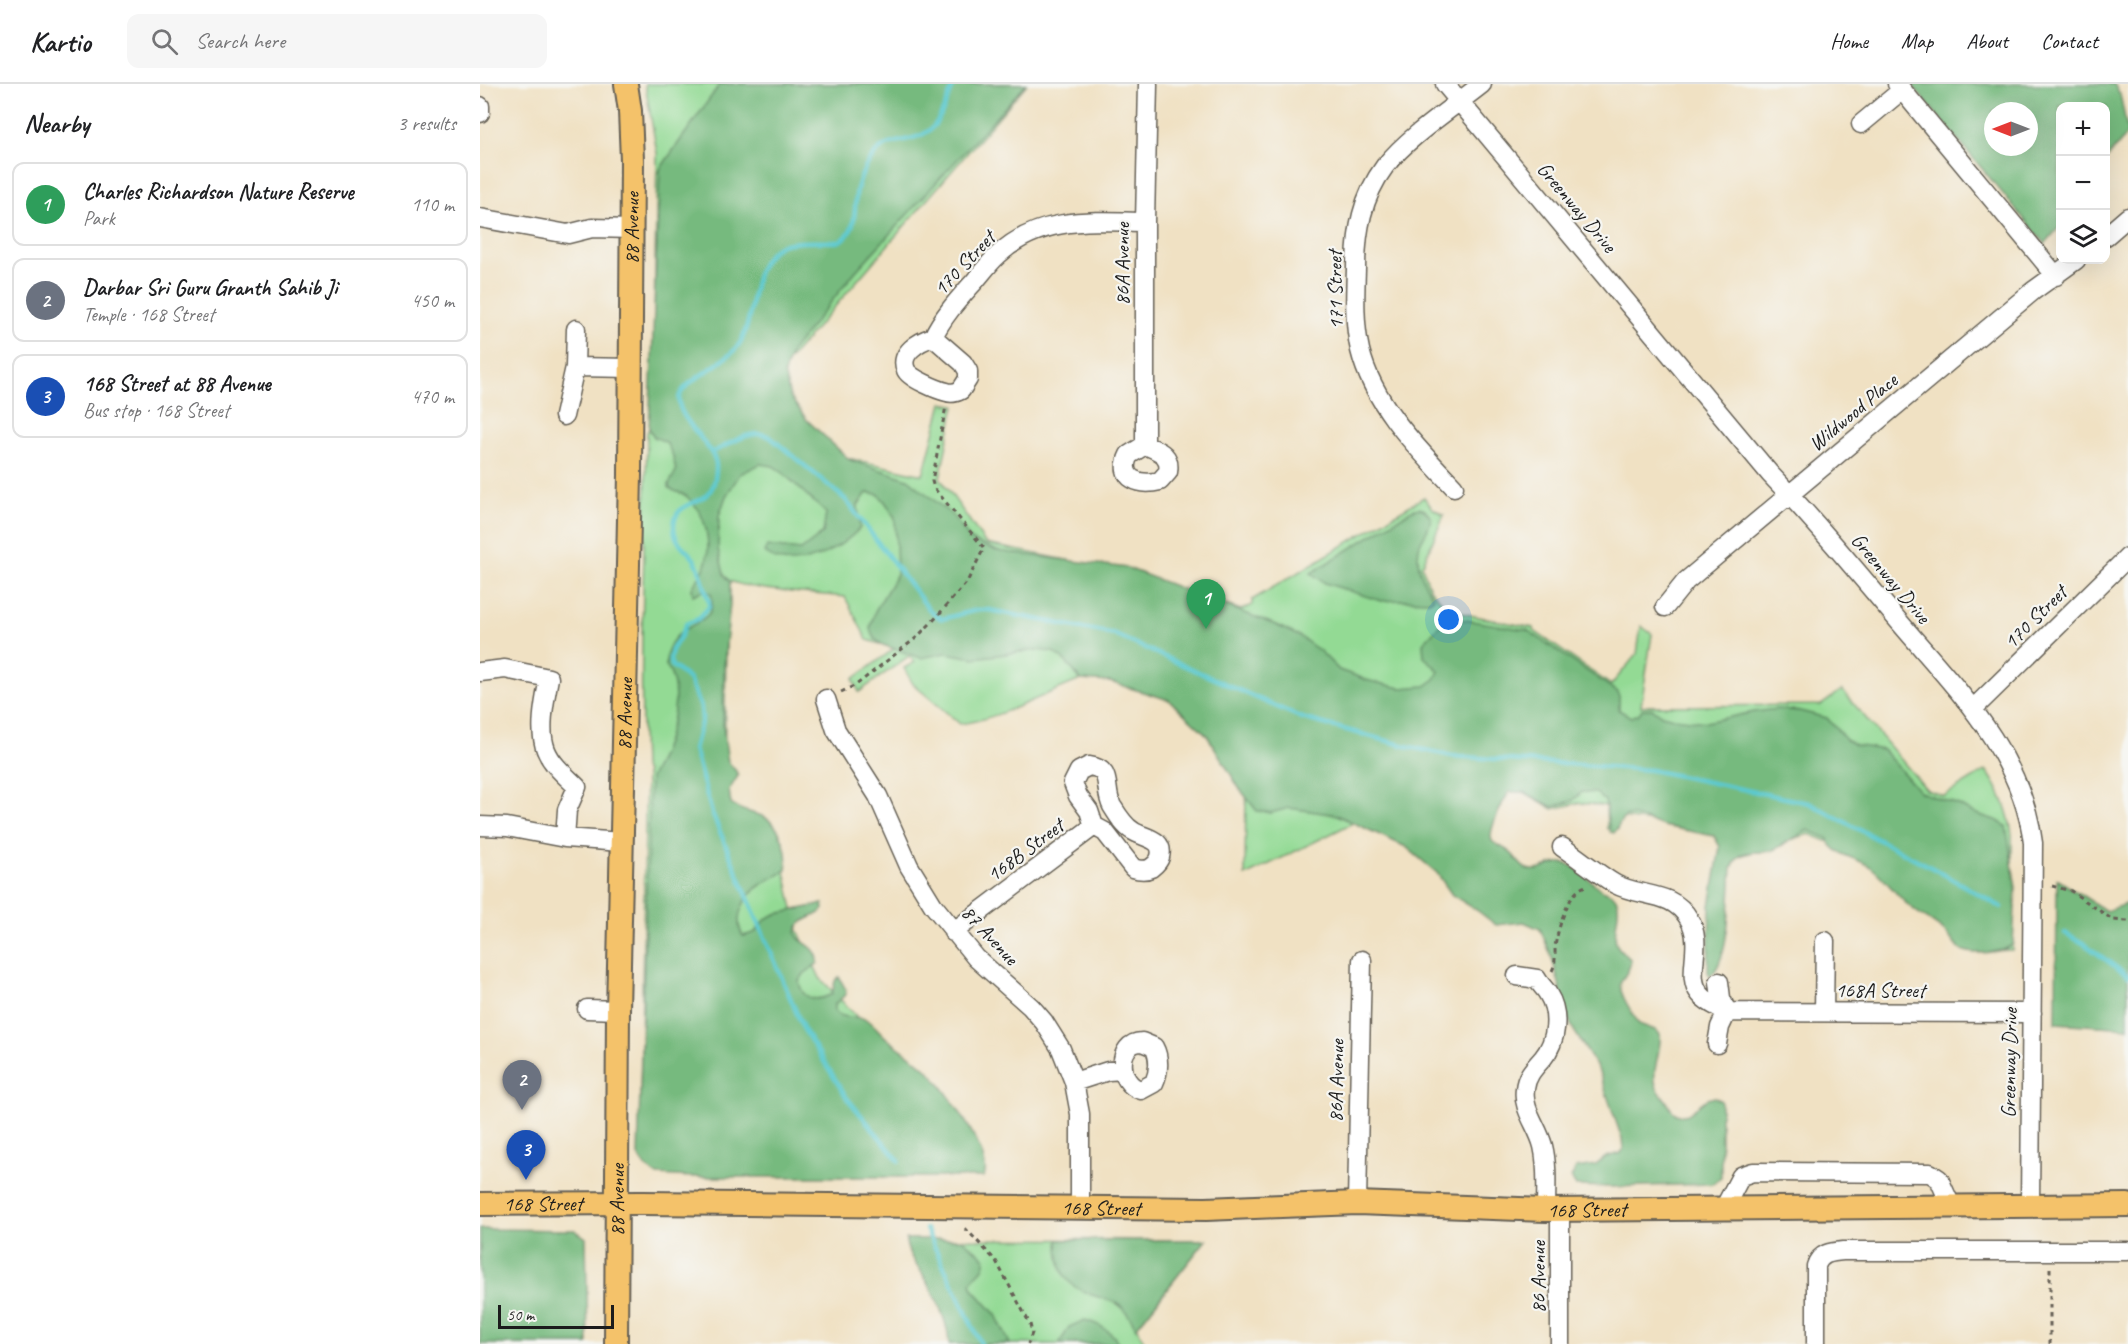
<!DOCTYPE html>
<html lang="en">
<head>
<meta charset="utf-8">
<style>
	:root { --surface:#fff; --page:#f6f6f6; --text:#202124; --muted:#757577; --line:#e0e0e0; --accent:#db2777 }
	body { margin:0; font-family:Caveat,sans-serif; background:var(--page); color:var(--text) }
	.controls { position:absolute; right:18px; top:18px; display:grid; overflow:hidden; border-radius:12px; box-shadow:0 6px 24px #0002 }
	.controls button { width:54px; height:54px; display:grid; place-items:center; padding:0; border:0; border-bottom:2px solid var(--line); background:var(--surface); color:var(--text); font:30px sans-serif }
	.compass { position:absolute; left:1504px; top:18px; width:54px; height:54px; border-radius:50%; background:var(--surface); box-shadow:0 6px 24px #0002; rotate:270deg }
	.scale { position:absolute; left:18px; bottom:15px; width:116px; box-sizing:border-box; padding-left:6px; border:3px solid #1c1c1c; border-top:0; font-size:16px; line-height:21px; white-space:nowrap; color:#1c1c1c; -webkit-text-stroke:4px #f6f6f2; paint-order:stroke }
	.you { position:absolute; left:969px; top:536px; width:21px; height:21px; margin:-15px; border:4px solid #fff; border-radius:50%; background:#1a73e8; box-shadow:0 0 0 9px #1a73e833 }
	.badge { display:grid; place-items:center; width:39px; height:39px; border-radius:50%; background:var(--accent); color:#fff; font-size:20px; font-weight:700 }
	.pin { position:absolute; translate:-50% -50px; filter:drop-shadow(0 2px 3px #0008) }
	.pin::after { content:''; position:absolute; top:32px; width:21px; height:18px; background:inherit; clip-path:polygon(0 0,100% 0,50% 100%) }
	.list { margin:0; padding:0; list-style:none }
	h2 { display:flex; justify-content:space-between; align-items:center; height:78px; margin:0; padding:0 24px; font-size:26px }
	h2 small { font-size:20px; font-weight:400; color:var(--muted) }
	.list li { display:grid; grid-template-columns:39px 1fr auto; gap:18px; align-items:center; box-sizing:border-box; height:84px; margin:0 12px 12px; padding:0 12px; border:2px solid var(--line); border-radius:12px }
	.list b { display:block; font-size:22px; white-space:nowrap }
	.list p { margin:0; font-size:20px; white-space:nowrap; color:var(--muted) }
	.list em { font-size:20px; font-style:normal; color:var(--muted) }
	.icon { flex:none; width:33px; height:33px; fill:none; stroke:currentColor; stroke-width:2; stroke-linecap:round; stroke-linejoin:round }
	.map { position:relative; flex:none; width:1648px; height:1260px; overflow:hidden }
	header { display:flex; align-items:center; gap:36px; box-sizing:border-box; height:84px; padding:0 30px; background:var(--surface); border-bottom:2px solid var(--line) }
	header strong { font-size:28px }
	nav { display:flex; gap:33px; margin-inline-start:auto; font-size:21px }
	.search { width:420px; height:54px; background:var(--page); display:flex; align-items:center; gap:15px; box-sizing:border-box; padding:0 21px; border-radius:12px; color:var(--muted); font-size:22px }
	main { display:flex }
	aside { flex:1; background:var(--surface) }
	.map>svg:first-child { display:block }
</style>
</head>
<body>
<header>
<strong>Kartio</strong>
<div class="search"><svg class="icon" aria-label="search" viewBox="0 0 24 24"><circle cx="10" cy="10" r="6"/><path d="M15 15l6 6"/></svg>Search here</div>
<nav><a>Home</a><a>Map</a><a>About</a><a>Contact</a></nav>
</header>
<main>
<aside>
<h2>Nearby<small>3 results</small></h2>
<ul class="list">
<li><span class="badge" style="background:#2e9e5b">1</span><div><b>Charles Richardson Nature Reserve</b><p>Park</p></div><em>110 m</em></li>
<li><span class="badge" style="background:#6b7280">2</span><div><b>Darbar Sri Guru Granth Sahib Ji</b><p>Temple · 168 Street</p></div><em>450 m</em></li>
<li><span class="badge" style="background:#1a4fb4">3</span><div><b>168 Street at 88 Avenue</b><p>Bus stop · 168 Street</p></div><em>470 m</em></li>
</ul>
</aside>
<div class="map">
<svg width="1648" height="1260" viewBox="0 0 1648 1260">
	<rect width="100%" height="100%" fill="#f6f6f2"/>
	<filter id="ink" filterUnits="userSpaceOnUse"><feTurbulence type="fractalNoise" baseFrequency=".0167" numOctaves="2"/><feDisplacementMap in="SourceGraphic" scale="12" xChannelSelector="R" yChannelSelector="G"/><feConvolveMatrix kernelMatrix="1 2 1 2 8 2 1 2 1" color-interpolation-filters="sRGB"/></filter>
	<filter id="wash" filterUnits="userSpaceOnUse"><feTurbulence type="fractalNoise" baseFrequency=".008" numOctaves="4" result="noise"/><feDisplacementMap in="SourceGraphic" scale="24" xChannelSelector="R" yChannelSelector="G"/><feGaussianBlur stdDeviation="1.35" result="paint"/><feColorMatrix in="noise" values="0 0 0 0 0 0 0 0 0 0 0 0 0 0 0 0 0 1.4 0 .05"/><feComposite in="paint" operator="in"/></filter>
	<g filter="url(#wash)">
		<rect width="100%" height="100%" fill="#f0e1c3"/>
		<path fill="#93da94" stroke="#587b58" stroke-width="1.5" d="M 165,0 L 547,0 L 282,307 L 332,366 L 443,391 L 462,319 L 475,321 L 460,394 L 506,460 L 652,489 L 761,526 L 772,521 L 772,516 L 944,413 L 952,424 L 964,431 L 942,482 L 950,505 L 970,527 L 1054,544 L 1053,546 L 1131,601 L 1157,570 L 1161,542 L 1172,550 L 1161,622 L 1341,621 L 1362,606 L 1447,706 L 1464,712 L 1506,686 C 1520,705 1529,728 1532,751 L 1532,866 L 1490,868 L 1387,773 L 1329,750 L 1248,776 L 1239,746 L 1141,734 L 1137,746 L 1127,745 L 1126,722 L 1099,719 L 1073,725 L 1044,708 L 1029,707 L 887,732 L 765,792 L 766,701 L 730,646 L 690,611 L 597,591 L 601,596 C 561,611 522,634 480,640 L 433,600 L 424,584 L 435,578 L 429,572 L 379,608 L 373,595 L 418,562 L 395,555 L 403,561 L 387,556 L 365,513 C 343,510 260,506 247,495 L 244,700 L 250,723 L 305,787 L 317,844 L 340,894 L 380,936 L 159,1070 L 166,688 L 163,683 C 159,572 165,460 167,349 L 169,344 L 172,349 L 177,69 Z
			M 426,1155 L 726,1156 L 657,1243 L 665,1260 L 469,1260 C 468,1239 459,1219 449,1201 C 442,1186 426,1172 426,1155 Z"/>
		<path fill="#76ba7e" stroke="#496b4d" stroke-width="1.5" fill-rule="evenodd" d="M 240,0 L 546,0 L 375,188 L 311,268 L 304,289 L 310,313 L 327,336 L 370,376 L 428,395 L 472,431 L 491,456 L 517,467 L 648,484 L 796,541 L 819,552 L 840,567 L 859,586 L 890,597 L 921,604 L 945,602 L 955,595 L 959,587 L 944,573 L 943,559 L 960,541 L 980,535 L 1047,546 L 1136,607 L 1139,612 L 1139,626 L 1151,633 L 1159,630 L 1162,625 L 1172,625 L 1182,631 L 1194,634 L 1226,638 L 1274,628 L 1297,625 L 1320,627 L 1347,634 L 1366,656 L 1375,661 L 1403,666 L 1440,708 L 1479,721 L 1491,728 L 1518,737 L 1526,742 L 1536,804 L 1533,860 C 1524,869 1492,872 1480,865 C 1474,862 1471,853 1465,848 C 1452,837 1432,827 1421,814 C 1411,804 1403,793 1392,784 C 1377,772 1355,774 1347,754 L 1328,746 C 1318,752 1303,761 1293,766 C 1275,773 1262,759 1252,784 C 1250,808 1250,878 1230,892 L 1228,888 L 1230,822 L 1240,763 L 1234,752 L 1183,742 L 1155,732 L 1147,732 L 1142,736 L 1134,749 L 1130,748 L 1125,717 L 1116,709 L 1102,708 L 1092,717 L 1073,723 L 1044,708 L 1029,708 C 1024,716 1005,751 1013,758 C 1019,762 1026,764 1032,770 C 1038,776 1042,786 1053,786 C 1064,787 1071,777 1083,779 C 1097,781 1109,797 1121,805 C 1124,807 1129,808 1133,811 C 1145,821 1132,844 1136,859 C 1139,867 1146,870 1151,876 C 1150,888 1145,889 1141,898 C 1137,908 1154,931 1159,940 L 1175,946 L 1180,950 C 1182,966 1171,985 1176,1002 C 1178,1007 1184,1013 1187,1018 C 1191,1025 1194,1032 1204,1031 C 1214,1031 1219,1015 1235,1013 L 1241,1017 L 1241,1093 L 1232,1100 L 1131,1103 L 1096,1102 L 1091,1094 L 1096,1084 L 1116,1081 L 1126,1073 L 1141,1069 L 1143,1065 L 1142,1055 L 1118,985 L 1093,945 L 1084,925 L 1079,899 L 1071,871 L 1060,845 L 1044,838 L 1016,841 L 998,827 L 972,811 L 957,789 L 926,763 L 889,746 L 857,731 L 809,724 L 791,729 L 777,727 L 759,704 L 727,651 L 689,616 L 630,598 L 601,596 L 586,578 L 573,568 L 556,566 L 494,574 L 466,569 L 441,574 L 403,561 L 395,555 L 390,545 L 395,527 L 417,490 L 415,434 L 406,419 L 398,410 L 387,409 L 378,421 L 380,444 C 359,467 312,492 284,468 L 287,462 L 321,466 L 343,449 L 346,429 L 303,389 L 293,382 L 280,380 L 260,390 L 246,412 L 239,432 L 238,465 L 244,490 L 250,498 L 250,520 L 244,581 L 243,642 L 248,678 L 256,687 L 258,692 L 249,706 L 251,720 C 260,727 271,728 282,732 C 301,740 309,767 306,786 C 299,792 290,794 282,800 C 265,811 252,833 263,852 L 274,849 L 287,834 L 296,830 L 343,820 L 344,825 C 338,833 321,834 317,845 C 311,859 339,858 338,879 L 324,890 L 319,897 C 322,917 337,918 352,910 L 355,897 L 359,893 L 366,906 L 365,911 L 355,920 L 355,927 C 365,938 378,929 389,937 C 396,942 402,951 409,956 C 423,967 437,975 450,988 C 465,1004 514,1072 504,1093 L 212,1093 L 177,1091 L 166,1084 L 158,1071 L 170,694 C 186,666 207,611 186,581 C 186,569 189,559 198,551 C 213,536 238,538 231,509 L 223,507 L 213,511 L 212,505 C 214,499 219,495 222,489 C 234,465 227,428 206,412 C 201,408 194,408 189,404 L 189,400 L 196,387 L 193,372 L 186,358 L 174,353 L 169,344 L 180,85 Z
			M 1431,0 L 1634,0 L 1640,10 L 1648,49 L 1626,75 L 1626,22 L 1580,22 L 1580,142 L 1565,160 ZM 1513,27 L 1549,27 L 1549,63 L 1513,63 Z
			M 939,424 L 945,426 L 951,434 C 950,445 944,451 940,460 C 934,479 943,500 954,514 L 949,517 L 923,516 L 901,517 L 845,499 L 831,489 L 932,426 Z
			M 1577,795 L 1626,827 L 1648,819 L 1648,944 L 1576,939 Z
			M 0,1145 L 95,1146 L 106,1154 L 108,1260 L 0,1260 Z
			M 426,1155 L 482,1155 L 505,1174 C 507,1187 495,1189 491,1199 L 493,1205 L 516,1231 L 530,1260 L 469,1260 C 468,1239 459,1219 449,1201 C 442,1186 426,1172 426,1155 Z
			M 578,1156 L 726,1156 L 656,1244 C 651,1234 645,1224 635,1218 C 628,1215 620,1214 612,1211 C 582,1201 578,1184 578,1156 Z
			M 605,1236 C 619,1240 632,1247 639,1260 L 579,1260 L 589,1243 Z"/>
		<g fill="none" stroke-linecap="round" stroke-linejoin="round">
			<path stroke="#5bc9cf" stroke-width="4.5" d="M 231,369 C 249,361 271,343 290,353 L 365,415 L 451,528 L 462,535 L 497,526 L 509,526 L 633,550 L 822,634 L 926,662 L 972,672 L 1171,686 L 1329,719 L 1458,787 L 1521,823
				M 1585,849 L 1603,859 L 1648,892
				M 419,1077 L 367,1014 L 323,944 L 232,729 L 214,665 L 222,635 L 221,623 L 209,595 L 192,582 L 190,576 L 192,566 L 202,550 L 206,540 L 218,535 L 229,523 L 229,518 C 225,506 221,485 214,475 C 205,463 193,458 194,441 C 196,412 231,425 235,394 C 236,388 237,381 235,376 C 229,358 196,332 199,314 C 202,296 250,279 261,257 C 277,227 267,182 299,162 C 310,156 344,158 358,158 C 379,150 373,124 377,105 C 380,94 386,81 393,72 C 407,53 429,60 447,48 C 461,39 467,15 474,0
				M 446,1145 L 501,1260"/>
		</g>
	</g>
	<g filter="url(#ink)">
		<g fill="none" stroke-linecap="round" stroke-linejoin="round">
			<defs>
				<path id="minor" d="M 965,0 L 1290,390 C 1334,436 1375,485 1416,534 C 1472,601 1542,667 1553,759 L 1550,1122
					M 1417,0 L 1576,192
					M 0,29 L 0,22
					M 1381,40 L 1422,6
					M 0,134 L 88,150 L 112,144 L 152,145
					M 1626,152 L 1648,133
					M 96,245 L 95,283 L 151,284
					M 453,253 C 463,232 478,216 494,198 C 502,189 509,179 518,171 C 559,132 613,137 665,138
					M 453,253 L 483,279 L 488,287 L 488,295 L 481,306 C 477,308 472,310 467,308 C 458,306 429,294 426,286 C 418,269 440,257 453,253 Z
					M 84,332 L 95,283
					M 665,361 C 679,367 691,370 688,388 L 680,397 C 660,402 637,395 649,371 L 665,361 L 665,138 L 668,0
					M 974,403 C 937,364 893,320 880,266 C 874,240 875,212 876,185 C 876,147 882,113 905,82 C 929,52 972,24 1002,0
					M 1185,523 L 1206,497 L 1553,207 L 1596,176
					M 0,588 L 25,585 L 69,594 C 65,615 58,646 66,666 C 72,681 86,692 97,703 L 87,726 L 85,754 L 142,758
					M 346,615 L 356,646 L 398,712 L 429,782 L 453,821 L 496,874 L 551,923 L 564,938 L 581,965 L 594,998 L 600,1030 L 600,1124
					M 1493,625 L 1648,473
					M 609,682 C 634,685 623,705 632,722 C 637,730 644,742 653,747 C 663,754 685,754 680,773 C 679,777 675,781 671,784 C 665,787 659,786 653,784 L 625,748 L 614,742 L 609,727 L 598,712 L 593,699 L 599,687 Z
					M 0,742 L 27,743 L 85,754
					M 1082,763 C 1100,775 1117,789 1135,800 C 1161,814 1192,806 1209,835 C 1225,862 1204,891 1220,910 C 1227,919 1238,923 1247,928 L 1552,929
					M 473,848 L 614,742
					M 1037,892 L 1057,895 C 1060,901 1065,904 1068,910 C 1080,929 1077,957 1063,974 C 1054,984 1046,992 1045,1005 C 1042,1026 1058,1042 1063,1062 C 1068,1082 1066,1105 1066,1126
					M 1239,898 L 1241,914 L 1247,928
					M 107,925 L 138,926
					M 1344,928 L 1345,857
					M 662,958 L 674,963 C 680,974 679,988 674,999 L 661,1006 C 637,1001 636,958 662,958 Z
					M 1237,960 L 1240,943 L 1247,928
					M 594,998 L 628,987 L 643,986
					M 877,1119 L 882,876
					M 1243,1126 L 1261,1092 L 1273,1088 L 1450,1089 L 1459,1095 L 1471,1122
					M 1080,1260 L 1080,1126
					M 1336,1260 L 1336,1182 C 1340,1169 1351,1168 1363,1167 L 1648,1167"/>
				<g id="major">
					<path id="s1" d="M 0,1120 L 162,1119 L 726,1125 L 877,1119 L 1066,1126 L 1648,1121"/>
					<path id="s2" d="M 136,1260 L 138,926 L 150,391 L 152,76 L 150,27 L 146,0"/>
				</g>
			</defs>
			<use href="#minor" stroke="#666156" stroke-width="21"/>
			<use href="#major" stroke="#666156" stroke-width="26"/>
			<path stroke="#666156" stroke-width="3" stroke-dasharray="4.5 4.5" stroke-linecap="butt" d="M 361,608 L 376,601 L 436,554 L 453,537 L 487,498 L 504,464 L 454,404 L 452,397 L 466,322
				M 1572,802 L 1591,807 L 1633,836 L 1648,837
				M 1072,887 C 1076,879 1075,872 1075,863 C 1077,848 1089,802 1108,802
				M 485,1144 L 516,1177 L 550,1240 L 552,1249 L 548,1260
				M 1570,1184 L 1570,1260"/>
			<use href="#minor" stroke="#fff" stroke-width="18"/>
			<use href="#major" stroke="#f4c26a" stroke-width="22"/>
		</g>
	</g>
	<g text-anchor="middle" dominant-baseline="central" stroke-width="4.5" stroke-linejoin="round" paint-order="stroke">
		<g font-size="21" fill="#1c1c1c" stroke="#f6f6f2">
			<text transform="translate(1097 123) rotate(50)">Greenway Drive</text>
			<text stroke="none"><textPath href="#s2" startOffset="1116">88 Avenue</textPath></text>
			<text transform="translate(484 179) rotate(-47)">170 Street</text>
			<text transform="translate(642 180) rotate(-90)">86A Avenue</text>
			<text transform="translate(855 206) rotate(-91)">171 Street</text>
			<text transform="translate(1373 328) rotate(-40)">Wildwood Place</text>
			<text transform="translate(1411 494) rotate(50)">Greenway Drive</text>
			<text transform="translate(1555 533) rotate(-45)">170 Street</text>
			<text stroke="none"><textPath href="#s2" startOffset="630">88 Avenue</textPath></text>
			<text transform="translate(545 766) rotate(-37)">168B Street</text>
			<text transform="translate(510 851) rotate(47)">87 Avenue</text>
			<text x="1400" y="906">168A Street</text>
			<text transform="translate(1529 979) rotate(-89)">Greenway Drive</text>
			<text transform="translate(856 997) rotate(-89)">86A Avenue</text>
			<text stroke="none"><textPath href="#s2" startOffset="144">88 Avenue</textPath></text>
			<text stroke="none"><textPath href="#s1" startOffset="63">168 Street</textPath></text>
			<text stroke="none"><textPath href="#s1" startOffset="621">168 Street</textPath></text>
			<text stroke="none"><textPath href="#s1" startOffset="1107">168 Street</textPath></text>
			<text transform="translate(1058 1193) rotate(-90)">86 Avenue</text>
		</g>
	</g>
</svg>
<div class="controls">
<button>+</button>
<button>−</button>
<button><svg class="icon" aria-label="layers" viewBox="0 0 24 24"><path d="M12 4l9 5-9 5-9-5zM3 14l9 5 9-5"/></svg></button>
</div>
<svg class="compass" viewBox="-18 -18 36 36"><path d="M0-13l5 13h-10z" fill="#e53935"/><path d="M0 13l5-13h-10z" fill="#757577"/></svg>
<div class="scale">50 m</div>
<div class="you"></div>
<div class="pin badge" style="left:726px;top:545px;background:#2e9e5b">1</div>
<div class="pin badge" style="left:42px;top:1026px;background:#6b7280">2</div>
<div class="pin badge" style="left:46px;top:1096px;background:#1a4fb4">3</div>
</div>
</main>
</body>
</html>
